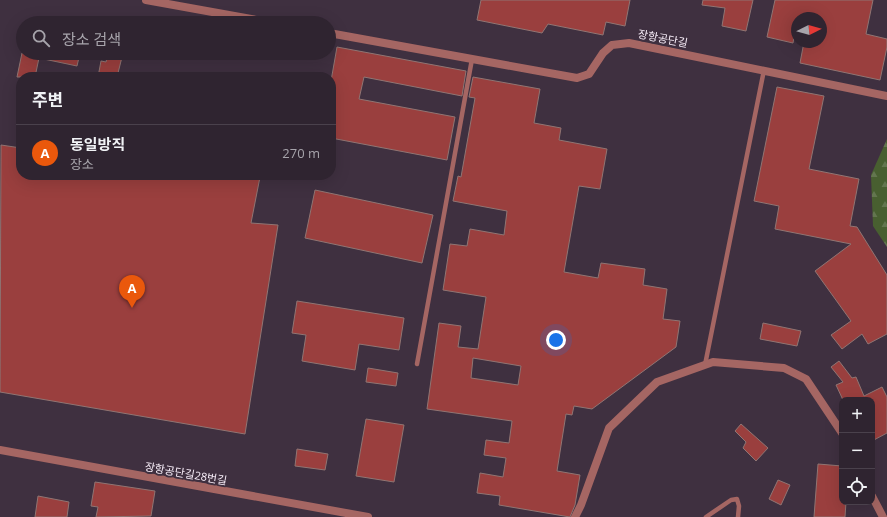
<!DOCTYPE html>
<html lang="ko">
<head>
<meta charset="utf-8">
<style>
	:root { --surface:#2f2430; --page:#3b303c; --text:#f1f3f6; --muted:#a7a4ab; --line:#4a414c; --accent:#ea580c }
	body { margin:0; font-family:"Open Sans","Noto Sans KR",sans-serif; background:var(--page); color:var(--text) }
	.controls { position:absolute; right:12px; bottom:12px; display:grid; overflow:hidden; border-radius:8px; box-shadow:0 4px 16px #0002 }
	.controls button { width:36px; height:36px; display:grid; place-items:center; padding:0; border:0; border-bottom:1px solid var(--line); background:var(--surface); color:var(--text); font:20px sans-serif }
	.compass { position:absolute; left:791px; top:12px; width:36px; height:36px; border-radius:50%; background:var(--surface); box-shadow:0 4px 16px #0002; rotate:84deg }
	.you { position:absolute; left:556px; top:340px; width:14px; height:14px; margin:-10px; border:3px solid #fff; border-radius:50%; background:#1a73e8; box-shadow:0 0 0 6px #1a73e833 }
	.badge { display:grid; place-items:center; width:26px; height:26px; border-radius:50%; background:var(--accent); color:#fff; font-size:13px; font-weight:700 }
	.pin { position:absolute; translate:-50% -33px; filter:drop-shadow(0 1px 2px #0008) }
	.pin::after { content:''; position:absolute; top:21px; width:14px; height:12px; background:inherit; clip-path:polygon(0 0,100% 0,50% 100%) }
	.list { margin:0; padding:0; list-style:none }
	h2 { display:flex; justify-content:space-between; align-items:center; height:52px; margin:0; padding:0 16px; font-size:17px }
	h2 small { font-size:13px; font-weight:400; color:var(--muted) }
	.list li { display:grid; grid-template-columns:26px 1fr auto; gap:12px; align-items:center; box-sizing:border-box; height:56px; padding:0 16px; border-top:1px solid var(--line) }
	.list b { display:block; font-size:15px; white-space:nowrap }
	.list p { margin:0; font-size:13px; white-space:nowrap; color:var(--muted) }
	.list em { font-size:13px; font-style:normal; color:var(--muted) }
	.icon { flex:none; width:22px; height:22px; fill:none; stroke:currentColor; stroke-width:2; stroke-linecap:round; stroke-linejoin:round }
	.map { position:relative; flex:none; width:887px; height:517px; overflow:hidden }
	.search { position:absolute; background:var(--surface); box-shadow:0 4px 16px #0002; left:16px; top:16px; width:320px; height:44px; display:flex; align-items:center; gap:10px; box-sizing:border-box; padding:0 14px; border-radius:22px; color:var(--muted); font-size:15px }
	.panel { position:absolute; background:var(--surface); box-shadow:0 4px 16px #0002; left:16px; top:72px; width:320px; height:108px; border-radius:16px }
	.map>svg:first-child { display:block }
</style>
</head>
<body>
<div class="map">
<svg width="887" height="517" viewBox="0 0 887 517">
	<defs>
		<pattern id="forest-firs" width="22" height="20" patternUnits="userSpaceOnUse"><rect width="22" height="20" fill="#485f30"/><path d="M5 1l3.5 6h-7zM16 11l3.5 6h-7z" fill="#63764f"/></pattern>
	</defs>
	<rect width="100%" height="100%" fill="#3f3040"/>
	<path fill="url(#forest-firs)" d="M 887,139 L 887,247 L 873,226 L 871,175 Z"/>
	<path fill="#9a3f3e" stroke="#907573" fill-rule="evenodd" d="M 481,0 L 630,0 L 625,26 L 606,22 L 603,35 L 548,24 L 542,33 L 477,20 Z
		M 703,0 L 753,0 L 746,31 L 722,26 L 725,8 L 702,5 Z
		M 775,0 L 873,0 L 866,34 L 887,39 L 887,47 L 880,80 L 800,63 L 804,42 L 821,42 L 821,18 L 797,18 L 793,43 L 767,37 Z
		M 337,47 L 466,71 L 462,96 L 364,77 L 359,99 L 455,117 L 447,160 L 331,138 L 331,81 Z
		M 22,53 L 80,53 L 77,66 L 39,58 L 35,77 L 17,77 Z
		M 108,53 L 123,53 L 117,77 L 98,77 L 101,61 L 106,62 Z
		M 473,77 L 540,89 L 534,123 L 561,128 L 559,140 L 607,149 L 600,189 L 579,186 L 564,272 L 598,278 L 601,263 L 645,269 L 643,285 L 667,289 L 663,319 L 680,321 L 676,347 L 592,409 L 574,406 L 572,415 L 566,414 L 557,471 L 580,475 L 575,505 L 570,517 L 499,505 L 500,496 L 477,493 L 480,473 L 503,477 L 506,458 L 484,455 L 486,440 L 509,443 L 512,421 L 427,409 L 439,323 L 461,326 L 458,347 L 478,349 L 486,297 L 443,290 L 450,244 L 467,246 L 470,229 L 504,235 L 507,211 L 453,201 L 458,176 L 461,177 L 475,98 L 469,97 ZM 473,358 L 521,366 L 518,385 L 471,378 Z
		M 777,87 L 824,96 L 809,169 L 859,179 L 850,226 L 857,227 L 887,275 L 887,334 L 868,344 L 862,334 L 842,349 L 831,335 L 851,321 L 815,271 L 851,244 L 775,229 L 779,206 L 754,201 Z
		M 1,145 L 21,148 L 21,175 L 250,175 L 260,177 L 251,223 L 278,225 L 245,434 L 0,392 Z
		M 315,190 L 433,215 L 422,263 L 305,238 Z
		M 297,301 L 404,318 L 399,350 L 359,344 L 355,370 L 302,361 L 306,335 L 292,333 Z
		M 763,323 L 801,331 L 797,346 L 760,339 Z
		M 839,361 L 852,378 L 856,377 L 864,396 L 882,387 L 887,397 L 887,433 L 872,441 L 872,400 L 843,400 L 836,385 L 843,382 L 831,367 Z
		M 368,368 L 398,373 L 396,386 L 366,382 Z
		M 366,419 L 404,425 L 394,482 L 356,476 Z
		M 741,424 L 768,448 L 756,461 L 743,448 L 746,442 L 735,431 Z
		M 297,449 L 328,454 L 325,470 L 295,466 Z
		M 818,464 L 842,466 L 842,502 L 846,502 L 845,517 L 814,517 Z
		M 778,480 L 790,485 L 781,505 L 769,499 Z
		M 95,482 L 155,491 L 151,516 L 96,517 L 98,507 L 91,506 Z
		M 38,496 L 69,502 L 67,517 L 35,517 Z"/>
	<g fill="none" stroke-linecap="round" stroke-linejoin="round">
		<path stroke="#a56663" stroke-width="4.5" d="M 417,364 L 472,59
			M 705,365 L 764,70
			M 706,517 L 731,500 L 737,499 L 739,506 L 738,517"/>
		<path stroke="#a56663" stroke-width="8" d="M 146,0 L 273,23
			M 329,33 L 577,78 L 589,74 L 603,53 L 612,45 L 629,43 L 887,96
			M 0,450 L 368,517
			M 872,496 L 883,517
			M 575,517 L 581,505 L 609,428 L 657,382 L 713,362 L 784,368 L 806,379 L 842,433"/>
	</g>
	<g text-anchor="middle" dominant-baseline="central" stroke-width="4" stroke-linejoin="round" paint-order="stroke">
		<g font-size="11" fill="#f9effa" stroke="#3f3040">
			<text transform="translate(663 38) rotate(11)">장항공단길</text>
			<text transform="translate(186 473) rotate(10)">장항공단길28번길</text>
		</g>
	</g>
</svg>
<div class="controls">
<button>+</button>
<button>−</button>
<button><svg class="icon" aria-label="locate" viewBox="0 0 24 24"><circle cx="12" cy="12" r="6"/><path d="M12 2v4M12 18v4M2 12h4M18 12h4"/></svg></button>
</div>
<svg class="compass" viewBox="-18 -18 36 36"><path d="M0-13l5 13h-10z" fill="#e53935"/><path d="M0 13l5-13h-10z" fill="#a7a4ab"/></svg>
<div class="you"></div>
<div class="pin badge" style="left:132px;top:308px">A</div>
<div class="search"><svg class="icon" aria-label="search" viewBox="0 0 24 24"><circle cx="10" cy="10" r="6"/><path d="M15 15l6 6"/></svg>장소 검색</div>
<section class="panel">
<h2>주변<small></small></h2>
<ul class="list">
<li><span class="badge">A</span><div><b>동일방직</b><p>장소</p></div><em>270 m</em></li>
</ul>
</section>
</div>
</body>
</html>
